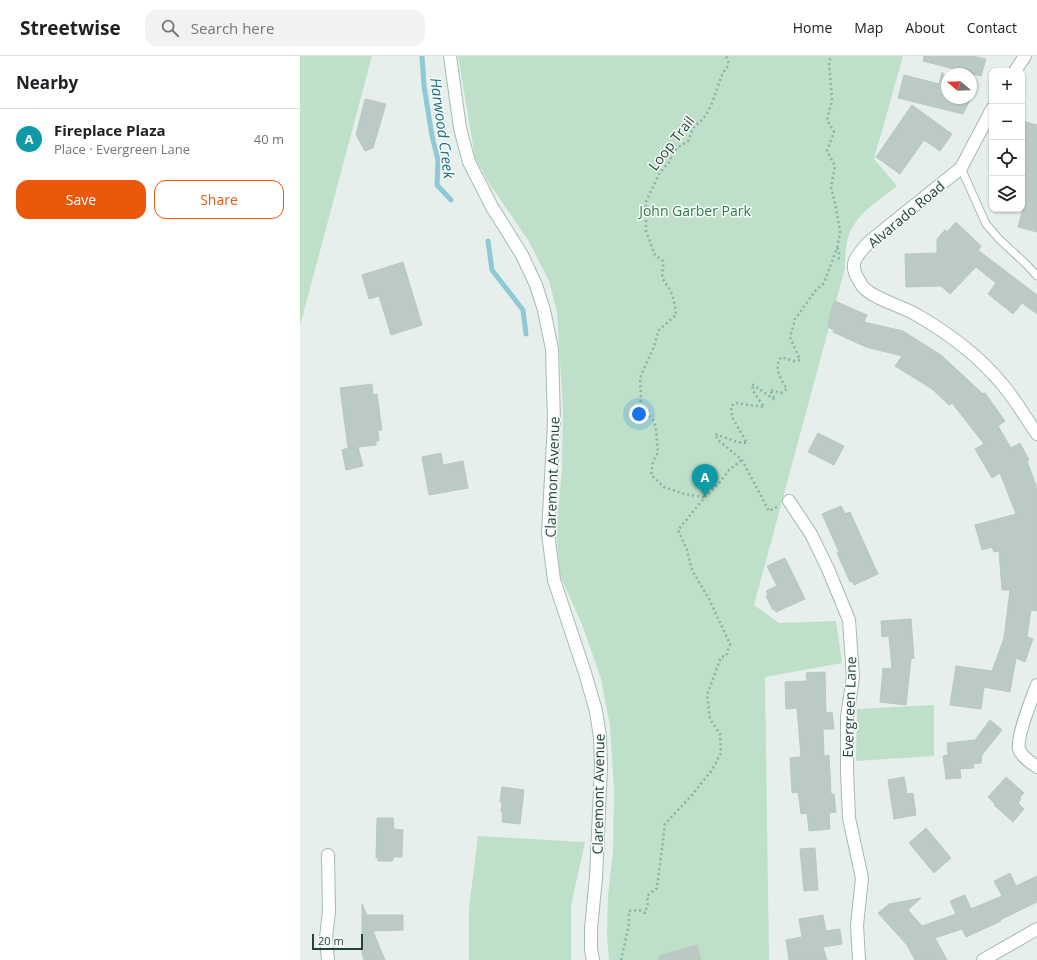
<!DOCTYPE html>
<html lang="en">
<head>
<meta charset="utf-8">
<style>
	:root { --surface:#fff; --page:#f2f2f2; --text:#202124; --muted:#757577; --line:#e0e0e0; --accent:#ea580c }
	body { margin:0; font-family:"Open Sans",sans-serif; background:var(--page); color:var(--text) }
	.controls { position:absolute; right:12px; top:12px; display:grid; overflow:hidden; border-radius:8px; box-shadow:0 1px 3px #0004 }
	.controls button { width:36px; height:36px; display:grid; place-items:center; padding:0; border:0; border-bottom:1px solid var(--line); background:var(--surface); color:var(--text); font:20px sans-serif }
	.compass { position:absolute; left:641px; top:12px; width:36px; height:36px; border-radius:50%; background:var(--surface); box-shadow:0 1px 3px #0004; rotate:289deg }
	.scale { position:absolute; left:12px; bottom:10px; width:51px; box-sizing:border-box; padding-left:4px; border:2px solid #24423a; border-top:0; font-size:11px; line-height:14px; white-space:nowrap; color:#24423a; -webkit-text-stroke:3px #f7fbf9; paint-order:stroke }
	.you { position:absolute; left:339px; top:358px; width:14px; height:14px; margin:-10px; border:3px solid #fff; border-radius:50%; background:#1a73e8; box-shadow:0 0 0 6px #1a73e833 }
	.badge { display:grid; place-items:center; width:26px; height:26px; border-radius:50%; background:var(--accent); color:#fff; font-size:13px; font-weight:700 }
	.pin { position:absolute; translate:-50% -33px; filter:drop-shadow(0 1px 2px #0008) }
	.pin::after { content:''; position:absolute; top:21px; width:14px; height:12px; background:inherit; clip-path:polygon(0 0,100% 0,50% 100%) }
	.list { margin:0; padding:0; list-style:none }
	h2 { display:flex; justify-content:space-between; align-items:center; height:52px; margin:0; padding:0 16px; font-size:17px }
	h2 small { font-size:13px; font-weight:400; color:var(--muted) }
	.list li { display:grid; grid-template-columns:26px 1fr auto; gap:12px; align-items:center; box-sizing:border-box; height:60px; padding:0 16px; border-top:1px solid var(--line) }
	.list b { display:block; font-size:15px; white-space:nowrap }
	.list p { margin:0; font-size:13px; white-space:nowrap; color:var(--muted) }
	.list em { font-size:13px; font-style:normal; color:var(--muted) }
	.actions { display:flex; gap:8px; padding:12px 16px }
	.actions a { flex:1; padding:9px 0; border:1px solid var(--accent); border-radius:12px; text-align:center; font-size:14px; color:var(--accent) }
	.actions .main { background:var(--accent); color:#fff }
	.icon { flex:none; width:22px; height:22px; fill:none; stroke:currentColor; stroke-width:2; stroke-linecap:round; stroke-linejoin:round }
	.map { position:relative; flex:none; width:737px; height:904px; overflow:hidden }
	header { display:flex; align-items:center; gap:24px; box-sizing:border-box; height:56px; padding:0 20px; background:var(--surface); border-bottom:1px solid var(--line) }
	header strong { font-size:19px }
	nav { display:flex; gap:22px; margin-inline-start:auto; font-size:14px }
	.search { width:280px; height:36px; background:var(--page); display:flex; align-items:center; gap:10px; box-sizing:border-box; padding:0 14px; border-radius:12px; color:var(--muted); font-size:15px }
	main { display:flex }
	aside { flex:1; background:var(--surface) }
	.map>svg:first-child { display:block }
</style>
</head>
<body>
<header>
<strong>Streetwise</strong>
<div class="search"><svg class="icon" aria-label="search" viewBox="0 0 24 24"><circle cx="10" cy="10" r="6"/><path d="M15 15l6 6"/></svg>Search here</div>
<nav><a>Home</a><a>Map</a><a>About</a><a>Contact</a></nav>
</header>
<main>
<aside>
<h2>Nearby<small></small></h2>
<ul class="list">
<li><span class="badge" style="background:#0f9aa8">A</span><div><b>Fireplace Plaza</b><p>Place · Evergreen Lane</p></div><em>40 m</em></li>
</ul>
<div class="actions"><a class="main">Save</a><a>Share</a></div>
</aside>
<div class="map">
<svg width="737" height="904" viewBox="0 0 737 904">
	<rect width="100%" height="100%" fill="#e6efeb"/>
	<path fill="#bfe0c8" d="M 0,0 L 72,0 L 0,270 Z
		M 158,0 L 603,0 L 574,103 L 597,130 C 563,157 544,164 545,212 L 454,549 L 479,567 L 536,565 L 542,607 L 465,621 L 469,904 L 309,904 L 307,878 L 308,840 L 313,796 L 314,733 L 310,670 L 301,623 L 283,571 L 260,519 L 256,474 L 262,414 L 263,352 L 257,256 L 249,225 L 228,184 L 187,124 L 175,101 Z
		M 634,649 L 634,700 L 556,705 L 557,653 Z
		M 178,780 L 285,786 L 271,850 L 271,904 L 169,904 L 169,852 Z"/>
	<g fill="none" stroke-linecap="round" stroke-linejoin="round">
		<path stroke="#8ec9d4" stroke-width="5" d="M 122,0 L 124,30 L 132,80 L 138,104 L 137,129 L 151,144
			M 188,185 L 192,214 L 223,254 L 226,278"/>
	</g>
	<path fill="#bbcac4" stroke="#b8c9c2" d="M 624,0 L 673,0 L 686,3 L 681,20 L 623,5 Z
		M 642,16 L 647,21 L 647,42 L 669,42 L 670,44 L 663,58 L 598,42 L 604,19 L 639,28 Z
		M 65,43 L 86,48 L 73,92 L 65,95 L 56,79 Z
		M 612,49 L 652,78 L 640,95 L 624,84 L 600,118 L 576,101 Z
		M 722,65 L 737,69 L 737,176 L 718,171 L 726,141 L 722,140 Z
		M 656,166 L 681,190 L 678,194 L 737,239 L 737,258 L 722,247 L 713,258 L 688,238 L 696,227 L 676,211 L 650,238 L 641,230 L 606,231 L 605,198 L 637,197 L 637,183 L 645,174 L 647,176 Z
		M 103,206 L 122,269 L 91,279 L 79,240 L 69,243 L 62,219 Z
		M 535,245 L 567,259 L 564,266 L 603,275 L 641,299 L 683,338 L 685,337 L 705,365 L 698,370 L 711,392 L 720,387 L 729,404 L 727,405 L 737,432 L 737,555 L 731,554 L 727,581 L 733,583 L 725,606 L 716,602 L 710,636 L 684,631 L 681,653 L 650,649 L 656,610 L 692,615 L 704,582 L 710,534 L 702,534 L 699,495 L 694,496 L 692,491 L 682,494 L 675,469 L 716,458 L 700,417 L 692,422 L 675,393 L 684,388 L 652,347 L 649,349 L 632,333 L 595,310 L 602,300 L 566,291 L 533,276 L 534,274 L 528,271 L 532,252 Z
		M 72,328 L 73,339 L 77,338 L 82,374 L 78,374 L 79,385 L 76,385 L 76,389 L 58,391 L 63,410 L 46,414 L 42,394 L 48,392 L 40,332 Z
		M 518,377 L 544,390 L 534,409 L 508,396 Z
		M 141,397 L 143,409 L 163,405 L 168,432 L 129,439 L 122,401 Z
		M 541,450 L 545,458 L 550,456 L 578,518 L 554,529 L 552,525 L 550,526 L 537,497 L 539,496 L 522,458 Z
		M 485,502 L 505,543 L 476,556 L 475,553 L 473,554 L 466,540 L 468,539 L 466,535 L 477,530 L 467,510 Z
		M 611,563 L 614,602 L 611,603 L 606,649 L 580,646 L 583,612 L 592,613 L 589,580 L 582,581 L 581,565 Z
		M 525,616 L 526,657 L 532,656 L 534,673 L 523,673 L 524,700 L 529,699 L 531,738 L 534,738 L 536,756 L 529,757 L 530,773 L 509,775 L 507,757 L 501,758 L 498,736 L 492,737 L 490,702 L 501,701 L 497,652 L 486,653 L 485,626 L 507,625 L 506,617 Z
		M 690,664 L 702,674 L 682,699 L 681,707 L 673,708 L 674,712 L 660,713 L 661,722 L 646,723 L 643,700 L 648,699 L 647,687 L 675,684 Z
		M 604,721 L 607,738 L 613,737 L 616,759 L 594,763 L 588,724 Z
		M 706,721 L 724,737 L 720,741 L 721,743 L 718,747 L 724,753 L 713,766 L 694,749 L 695,748 L 688,741 Z
		M 202,731 L 224,734 L 220,768 L 202,766 L 203,756 L 201,756 L 202,746 L 200,746 Z
		M 77,762 L 93,762 L 94,773 L 103,774 L 102,801 L 94,801 L 92,805 L 78,805 L 78,802 L 76,802 Z
		M 626,772 L 651,802 L 634,817 L 609,787 Z
		M 515,792 L 518,834 L 504,835 L 500,793 Z
		M 710,817 L 716,830 L 737,820 L 737,846 L 700,864 L 701,865 L 666,881 L 662,873 L 635,882 L 647,904 L 615,904 L 607,889 L 578,857 L 589,848 L 621,842 L 608,854 L 622,870 L 656,858 L 650,845 L 665,839 L 671,853 L 702,840 L 694,825 Z
		M 62,848 L 67,859 L 103,859 L 103,874 L 73,875 L 85,904 L 64,904 L 62,897 Z
		M 523,859 L 526,875 L 540,873 L 542,888 L 523,891 L 527,904 L 489,904 L 486,884 L 502,881 L 499,863 Z
		M 397,889 L 401,904 L 359,904 L 359,900 Z"/>
	<g fill="none" stroke-linecap="round" stroke-linejoin="round">
		<defs>
			<path id="lane" d="M 661,112 L 686,168 L 699,183 L 726,208 L 737,220"/>
			<path id="street" d="M 715,15 L 725,0
				M 692,53 L 661,112 L 569,186 C 558,199 548,206 558,223 C 560,225 561,229 563,231 C 574,243 602,250 617,259 C 648,277 679,300 702,328 C 715,343 725,361 737,378
				M 489,445 L 511,478 L 528,513 L 549,564 L 553,621 L 547,661 L 547,715 L 549,762 L 562,822 L 557,869 L 559,904
				M 737,629 C 732,642 716,682 719,693 C 722,701 731,707 737,711
				M 28,904 L 26,882 L 29,855 L 28,799
				M 683,904 L 737,873"/>
			<path id="secondary" d="M 150,0 L 160,72 L 169,106 L 192,151 L 222,199 L 236,229 L 244,254 L 252,293 L 254,366 L 248,477 L 254,524 L 285,617 L 296,655 L 300,681 L 301,711 L 296,821 L 291,873 L 291,894 L 293,904"/>
		</defs>
		<use href="#lane" stroke="#a8b8b2" stroke-width="9"/>
		<use href="#street" stroke="#a8b8b2" stroke-width="14"/>
		<use href="#secondary" stroke="#a4bbb3" stroke-width="14"/>
		<path stroke="#86b3a5" stroke-width="2.5" stroke-dasharray="2 3" stroke-linecap="butt" d="M 537,192 L 539,194 L 539,203 L 541,204
			M 404,441 L 384,438 L 364,431 L 351,419 L 353,406 L 358,396 C 356,385 358,373 353,364 C 350,360 343,356 340,353 L 341,338 L 340,323 L 345,310 L 353,293 L 359,274 L 376,259 C 375,251 374,242 370,234 C 368,230 365,227 363,223 C 361,217 364,211 363,205 L 355,199 L 346,175 L 346,146 L 359,118 L 369,106 L 372,99 L 377,92 L 388,85 L 394,70 C 411,61 415,36 422,19 C 423,15 427,13 428,9 C 429,5 427,3 426,0
			M 477,451 L 469,455 L 442,404 L 418,384 L 415,378 L 437,386 L 447,387 L 432,361 L 431,350 L 436,347 L 464,351 L 453,335 L 452,328 L 475,344 L 470,334 L 481,337 L 487,333 C 481,324 473,311 481,301 L 494,305 L 500,304 L 490,281 L 495,263 L 516,234 L 524,227 L 537,192 L 540,176 L 536,152 L 531,131 L 535,110 L 527,95 L 534,76 L 527,64 L 532,44 L 529,7 L 531,0
			M 321,904 L 329,868 L 329,855 L 339,854 L 345,857 L 348,847 L 347,840 L 357,832 L 365,768 L 392,739 L 412,714 L 421,697 L 420,678 L 410,663 L 407,639 L 421,601 L 426,600 L 430,588 L 409,543 L 392,514 L 387,494 L 378,474 L 405,441 L 420,426 L 429,414 L 442,404"/>
		<use href="#lane" stroke="#fff" stroke-width="7"/>
		<use href="#street" stroke="#fff" stroke-width="12"/>
		<use href="#secondary" stroke="#fff" stroke-width="12"/>
	</g>
	<g text-anchor="middle" dominant-baseline="central" stroke-width="3" stroke-linejoin="round" paint-order="stroke">
		<g font-size="14" fill="#24423a" stroke="#f7fbf9">
			<text transform="translate(371 87) rotate(-52)">Loop Trail</text>
			<text transform="translate(606 158) rotate(-40)">Alvarado Road</text>
			<text transform="translate(252 421) rotate(-88)">Claremont Avenue</text>
			<text transform="translate(549 651) rotate(-88)">Evergreen Lane</text>
			<text transform="translate(298 738) rotate(-89)">Claremont Avenue</text>
		</g>
		<g font-size="14" fill="#2d7a4b" stroke="#f7fbf9">
			<text x="395" y="154">John Garber Park</text>
		</g>
		<g font-size="15" font-style="italic" fill="#1c6f80" stroke="#f7fbf9">
			<text transform="translate(143 72) rotate(82)">Harwood Creek</text>
		</g>
	</g>
</svg>
<div class="controls">
<button>+</button>
<button>−</button>
<button><svg class="icon" aria-label="locate" viewBox="0 0 24 24"><circle cx="12" cy="12" r="6"/><path d="M12 2v4M12 18v4M2 12h4M18 12h4"/></svg></button>
<button><svg class="icon" aria-label="layers" viewBox="0 0 24 24"><path d="M12 4l9 5-9 5-9-5zM3 14l9 5 9-5"/></svg></button>
</div>
<svg class="compass" viewBox="-18 -18 36 36"><path d="M0-13l5 13h-10z" fill="#e53935"/><path d="M0 13l5-13h-10z" fill="#757577"/></svg>
<div class="scale">20 m</div>
<div class="you"></div>
<div class="pin badge" style="left:405px;top:441px;background:#0f9aa8">A</div>
</div>
</main>
</body>
</html>
